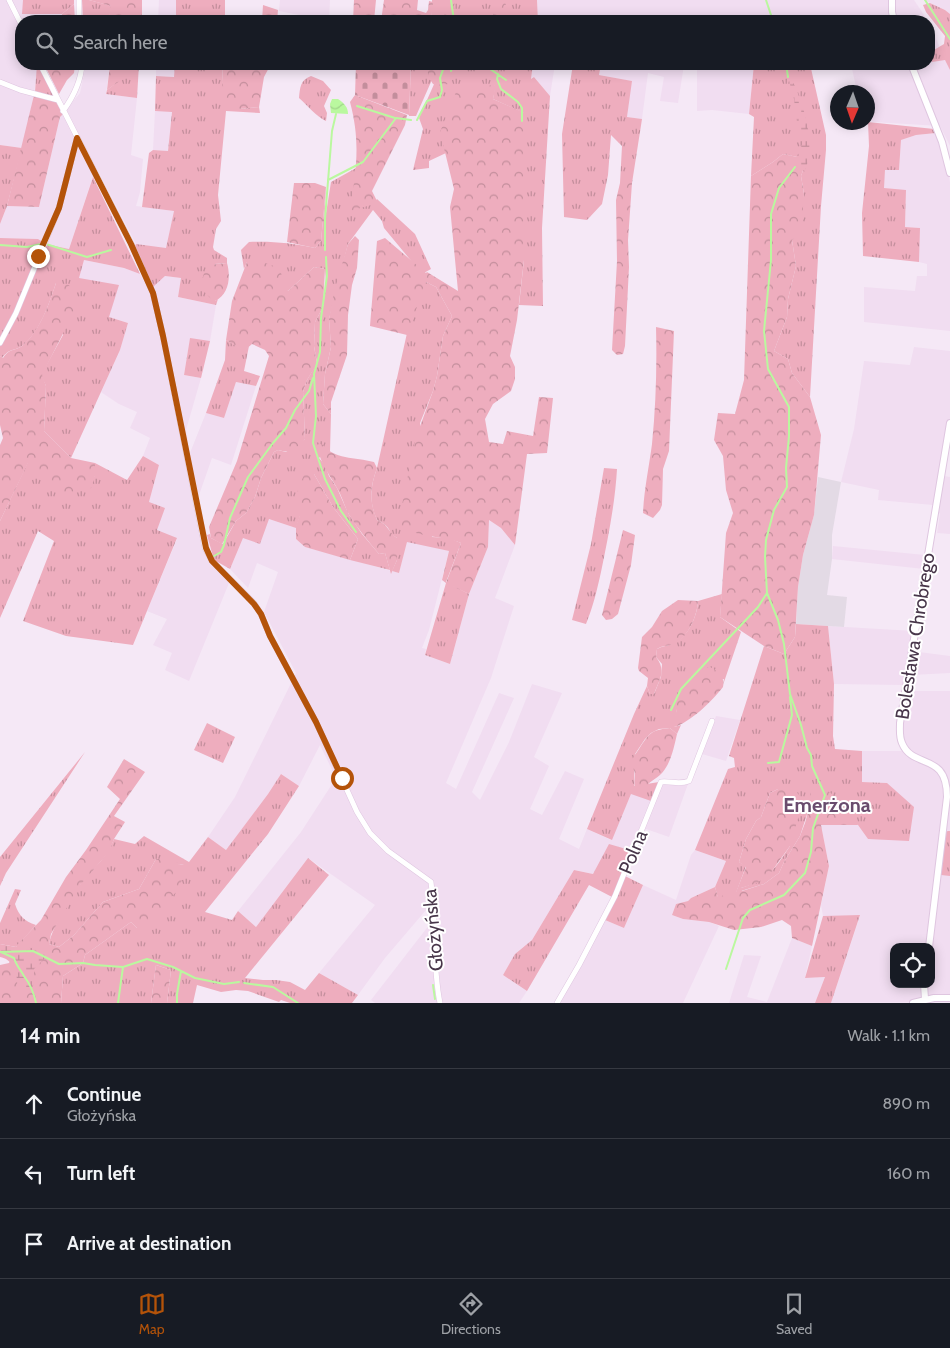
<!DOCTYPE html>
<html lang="en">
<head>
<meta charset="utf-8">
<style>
	:root { --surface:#171b24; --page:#242831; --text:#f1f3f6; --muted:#9ea1a6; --line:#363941; --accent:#b45309 }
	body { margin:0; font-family:Cabin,sans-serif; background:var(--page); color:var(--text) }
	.controls { position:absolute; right:15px; bottom:15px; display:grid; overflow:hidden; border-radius:10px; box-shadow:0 2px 12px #0003 }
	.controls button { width:45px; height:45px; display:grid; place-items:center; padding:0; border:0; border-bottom:1px solid var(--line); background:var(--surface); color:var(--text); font:25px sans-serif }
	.compass { position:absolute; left:830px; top:85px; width:45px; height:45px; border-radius:50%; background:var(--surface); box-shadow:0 2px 12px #0003; rotate:182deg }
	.stop { position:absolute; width:15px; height:15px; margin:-11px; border:4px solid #b45309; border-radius:50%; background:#fff }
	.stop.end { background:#b45309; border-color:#fff; box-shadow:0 1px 5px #0008 }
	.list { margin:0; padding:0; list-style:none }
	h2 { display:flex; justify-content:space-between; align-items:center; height:65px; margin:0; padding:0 20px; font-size:21px }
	h2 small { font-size:16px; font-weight:400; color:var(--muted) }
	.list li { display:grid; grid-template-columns:32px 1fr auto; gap:15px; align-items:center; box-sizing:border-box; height:70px; padding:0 20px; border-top:1px solid var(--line) }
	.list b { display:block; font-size:19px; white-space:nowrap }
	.list p { margin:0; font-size:16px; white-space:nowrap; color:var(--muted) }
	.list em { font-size:16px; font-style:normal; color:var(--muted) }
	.icon { flex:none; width:28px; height:28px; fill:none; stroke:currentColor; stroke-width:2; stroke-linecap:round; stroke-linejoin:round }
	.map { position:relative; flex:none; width:950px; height:1003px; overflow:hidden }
	.search { position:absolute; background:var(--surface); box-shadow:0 2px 12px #0003; left:15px; right:15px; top:15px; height:55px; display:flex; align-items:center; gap:12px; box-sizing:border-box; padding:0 18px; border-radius:20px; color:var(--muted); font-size:19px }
	.sheet { height:275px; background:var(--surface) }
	nav { display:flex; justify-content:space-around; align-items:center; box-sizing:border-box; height:70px; border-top:1px solid var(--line); background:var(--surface); font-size:14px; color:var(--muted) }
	nav a { display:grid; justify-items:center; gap:2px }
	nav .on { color:var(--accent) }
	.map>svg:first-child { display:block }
</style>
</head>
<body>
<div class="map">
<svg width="950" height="1003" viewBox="0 0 950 1003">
	<defs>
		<pattern id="grass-tufts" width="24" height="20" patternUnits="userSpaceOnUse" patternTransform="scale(1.25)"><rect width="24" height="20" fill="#eeadbe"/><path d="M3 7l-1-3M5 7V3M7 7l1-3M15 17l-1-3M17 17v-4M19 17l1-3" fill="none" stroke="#c38e9c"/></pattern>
		<pattern id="forest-crowns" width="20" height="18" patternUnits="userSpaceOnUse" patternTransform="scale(1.25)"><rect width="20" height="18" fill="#eeadbe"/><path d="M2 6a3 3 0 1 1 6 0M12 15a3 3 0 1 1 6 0" fill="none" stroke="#c38e9c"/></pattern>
		<pattern id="wetland-marsh" width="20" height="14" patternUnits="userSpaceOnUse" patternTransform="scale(1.25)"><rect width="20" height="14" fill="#eeadbe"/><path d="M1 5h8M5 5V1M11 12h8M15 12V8" fill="none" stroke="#c38e9c"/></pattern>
		<pattern id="cemetery-stones" width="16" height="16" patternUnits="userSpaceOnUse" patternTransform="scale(1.25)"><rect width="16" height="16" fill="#eeadbe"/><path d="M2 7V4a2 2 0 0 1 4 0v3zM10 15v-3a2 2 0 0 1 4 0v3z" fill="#c38e9c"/></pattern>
		<pattern id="water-waves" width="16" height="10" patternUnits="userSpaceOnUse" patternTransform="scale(1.25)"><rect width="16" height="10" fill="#baf89f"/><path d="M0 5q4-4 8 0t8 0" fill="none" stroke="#a1d58a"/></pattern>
	</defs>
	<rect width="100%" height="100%" fill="#f5e8f6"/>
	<path fill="#f1ddf1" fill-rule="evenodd" d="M 0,0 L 23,0 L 23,14 L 62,14 L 61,21 L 21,21 L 21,64 L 38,64 L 34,95 L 22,148 L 0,145 Z
		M 159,0 L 176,0 L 176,21 L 158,21 Z
		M 280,0 L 330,0 L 329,21 L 279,11 Z
		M 537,0 L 914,0 L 928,21 L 538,21 Z
		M 924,0 L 950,0 L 950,14 L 945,10 Z
		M 929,23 L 950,70 L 950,146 L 940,126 L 873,122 L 868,120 L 868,92 L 857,92 L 851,64 L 929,64 Z
		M 86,64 L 110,64 L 106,94 L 137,98 L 131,155 L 143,159 L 140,192 L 136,206 L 174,211 L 166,249 L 136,244 L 96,167 L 69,249 L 47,244 L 37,239 L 0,238 L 0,224 L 7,206 L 39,207 L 60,117 L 80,93 Z
		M 156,64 L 175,64 L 175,77 L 156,76 Z
		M 533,64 L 555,64 L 550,96 L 534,77 L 531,79 Z
		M 601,64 L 754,64 L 749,114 L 712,110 L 697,111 L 697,68 L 684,65 L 678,103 L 660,101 L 664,77 L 648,73 L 642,119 L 627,117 L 631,81 L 599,75 Z
		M 155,111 L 172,111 L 168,151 L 153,150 Z
		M 936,133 L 945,151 L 950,182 L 950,331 L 864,322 L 864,287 L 915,291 L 917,276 L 927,276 L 927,264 L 919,262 L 919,228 L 905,227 L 906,191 L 883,188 L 885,169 L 899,170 L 901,140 L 916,135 Z
		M 84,260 L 124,268 L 140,274 L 149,290 L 165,276 L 181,278 L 178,297 L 216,305 L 210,341 L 190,339 L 184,375 L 201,378 L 186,430 L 190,453 L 206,413 L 224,418 L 236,382 L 256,386 L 231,465 L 212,458 L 198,498 L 212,556 L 229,583 L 189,681 L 165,670 L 172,653 L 153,645 L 167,619 L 147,611 L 177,539 L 156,530 L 149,502 L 159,465 L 143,456 L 150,438 L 130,428 L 137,412 L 119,404 L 101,392 L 120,350 L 128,323 L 109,317 L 78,278 Z
		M 914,347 L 950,351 L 950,433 L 944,476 L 950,477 L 950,534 L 937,533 L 940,514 L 933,505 L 878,500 L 879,490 L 841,482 L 854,429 L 864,361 L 910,365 Z
		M 269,519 L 296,528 L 296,539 L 305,547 L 399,573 L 407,541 L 449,551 L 429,630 L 422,648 L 426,649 L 425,655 L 450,664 L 469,594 L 488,547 L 489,520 L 501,528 L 515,545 L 495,598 L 514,606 L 491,678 L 446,783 L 456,789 L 499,693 L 514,698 L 472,792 L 480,800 L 509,742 L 532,684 L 562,693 L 534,757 L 549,766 L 530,809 L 542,815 L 565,771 L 584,779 L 559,839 L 579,849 L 587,829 L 611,840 L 631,794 L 662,784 L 681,786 L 688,784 L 669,837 L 646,829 L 633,851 L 593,874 L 574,870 L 532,940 L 517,952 L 503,975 L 527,991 L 519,1003 L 375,1003 L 371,1000 L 433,920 L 432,903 L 385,958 L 358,995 L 319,973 L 375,905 L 308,858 L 256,927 L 238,911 L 301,832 L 336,778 L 320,745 L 299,786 L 281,774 L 268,794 L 226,850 L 208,837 L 235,797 L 296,673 L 264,612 L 278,572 L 257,563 L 248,588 L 230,569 L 243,538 Z
		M 833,546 L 925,555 L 924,569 L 832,559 Z
		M 828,626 L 914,631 L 908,656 L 919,652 L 950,656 L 950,673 L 912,675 L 908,691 L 950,691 L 950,831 L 948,831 L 950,875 L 950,1002 L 831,1003 L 860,916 L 823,916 L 821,905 L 829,866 L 821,825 L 858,825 L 868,839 L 887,783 L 862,782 L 862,751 L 902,751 L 896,732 L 902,685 L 834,684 ZM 894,947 L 931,947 L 931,984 L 894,984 Z
		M 716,716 L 740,720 L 726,761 L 702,754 Z
		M 695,850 L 726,861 L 715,887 L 691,898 L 688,901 L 676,904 L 672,915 L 683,919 L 709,922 L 719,926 L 683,1003 L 558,1003 L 584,961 L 605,920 L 624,928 L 643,885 L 676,900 L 691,855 Z
		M 792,938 L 812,946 L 805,978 L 825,977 L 815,1003 L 729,1003 L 744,955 L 761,956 L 747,997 L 767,1002 Z"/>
	<path fill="#e3dae5" d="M 818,477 L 841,482 L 832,535 L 832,559 L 827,595 L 847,597 L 844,627 L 796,624 L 798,587 L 803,555 L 814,515 Z"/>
	<path fill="url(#grass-tufts)" d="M 23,0 L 74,0 L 74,4 L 62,14 L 22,14 Z
		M 82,0 L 89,0 L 112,6 L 108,21 L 83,21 Z
		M 176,0 L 225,0 L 225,21 L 176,21 Z
		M 432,0 L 537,0 L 538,21 L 431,21 Z
		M 930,3 L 945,10 L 950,14 L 950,70 L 945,60 L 932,62 L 929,53 L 944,44 L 945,36 L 926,12 L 923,5 Z
		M 37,64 L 53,95 L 50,96 L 35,92 Z
		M 121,64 L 139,64 L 137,98 L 106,94 L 107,90 L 120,80 Z
		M 175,64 L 223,64 L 222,82 L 240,109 L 259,107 L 260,113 L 226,111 L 218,195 L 221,221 L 216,229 L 213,247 L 214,250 L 227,258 L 227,263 L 215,264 L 215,301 L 218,299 L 216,305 L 178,297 L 181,278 L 165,276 L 153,287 L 135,246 L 136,244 L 166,248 L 174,211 L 142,207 L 149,153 L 153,150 L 168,151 L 172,112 L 155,111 L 156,76 L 174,77 Z
		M 411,64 L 434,64 L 431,82 L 416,116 L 409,116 Z
		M 445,64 L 533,64 L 531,79 L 534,77 L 550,96 L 542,228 L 543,306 L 519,305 L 524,260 L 524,113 L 493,99 L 495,85 L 446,153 L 429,161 L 429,168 L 413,170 L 423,129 L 419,118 L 435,82 Z
		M 573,64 L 601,64 L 599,75 L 632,81 L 627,117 L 642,119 L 632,183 L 620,183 L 622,146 L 611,135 L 608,175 L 602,204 L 587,220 L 564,217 L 562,134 Z
		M 754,64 L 813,64 L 810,64 L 826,135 L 826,150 L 821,206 L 810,397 L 792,373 L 788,359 L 774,351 L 787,317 L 788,299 L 796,266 L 792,240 L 804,194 L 801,176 L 807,159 L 783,154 L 773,162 L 751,176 L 754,117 L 749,114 Z
		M 311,76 L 323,81 L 331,90 L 324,106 L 327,113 L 326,121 C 316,116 308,106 299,98 C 300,88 300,80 311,76 Z
		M 868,122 L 934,129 L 936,133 L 916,135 L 901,140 L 899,170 L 885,170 L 884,188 L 906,190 L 905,227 L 920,228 L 919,262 L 863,256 L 862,213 L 869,146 Z
		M 0,145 L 22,148 L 7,206 L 0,224 Z
		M 356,168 L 356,171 L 373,204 L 377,199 L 415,234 L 431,269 L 422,274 L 384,228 L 382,221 L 373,210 L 348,244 L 329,319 L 331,347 L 325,374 L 323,404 L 331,414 L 330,452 L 327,450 L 319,458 L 325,465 L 329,476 L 337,488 L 348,513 L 362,534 L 379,554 L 385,553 L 390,570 L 350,560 L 358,539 L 333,507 L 314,474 L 296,528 L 269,519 L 260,544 L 243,538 L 230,569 L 214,560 L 207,535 L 210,534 L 211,538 L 223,544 L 236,521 L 246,513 L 255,497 L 261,478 L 274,452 L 278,450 L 286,452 L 305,439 L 303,392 L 307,380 L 317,363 L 314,346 L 315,322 L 323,307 L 326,283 L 325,269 L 314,267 L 288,291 L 247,262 L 244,269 L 241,250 L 249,242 C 272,241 292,243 315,248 L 321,241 L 326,187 L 324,226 L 331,182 Z
		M 93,177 L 140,274 L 124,268 L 84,260 L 79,278 L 119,285 L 109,317 L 128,323 L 120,350 L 71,458 L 44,431 L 46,386 L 41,375 L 63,335 L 56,283 C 49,304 40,332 22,346 C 13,352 11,347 2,358 L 0,356 L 0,238 L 38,239 L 46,244 L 69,249 Z
		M 424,281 L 436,287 L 452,316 L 443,336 L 437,376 L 433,391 L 420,423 L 432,537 L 449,538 L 461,543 L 446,582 L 469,594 L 450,664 L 425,655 L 446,583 L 442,580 L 449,551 L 407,542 L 399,573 L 392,571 L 397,560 L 397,538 L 391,534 C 389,527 384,523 377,520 C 369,502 370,487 377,468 L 407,333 Z
		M 190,338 L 210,341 L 201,378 L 184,375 Z
		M 226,340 L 244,350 L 249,346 L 244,371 L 260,376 L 256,386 L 236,382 L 224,418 L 206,413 L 225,360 Z
		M 143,456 L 159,465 L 149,502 L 165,508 L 157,530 L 177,538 L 133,645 L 66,636 L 23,621 L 54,541 L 38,531 L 0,618 L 0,521 L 28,462 L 71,494 L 81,489 L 95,476 L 95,463 L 127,480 Z
		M 604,468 L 617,469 C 615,504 608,538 601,572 C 597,590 593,607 586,624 L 572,620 L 591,544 Z
		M 722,594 L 720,617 L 741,632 L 723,685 L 724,679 L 686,685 L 677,696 L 677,709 L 674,727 L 681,725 L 677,734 L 670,728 L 659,729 L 651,733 L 645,739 L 635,754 L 634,786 L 659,782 L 651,801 L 631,794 L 612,840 L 587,829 L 634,714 L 647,686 L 650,694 L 654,694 L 661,677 L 662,664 L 656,657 L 657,649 C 662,646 667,646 672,644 C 688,638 697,617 698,601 Z
		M 796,624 L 828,626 L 834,684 L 833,736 L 835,749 L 862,751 L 862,782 L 887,783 L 914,807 L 909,841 L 868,839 L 858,825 L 810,805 L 800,836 L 784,862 L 779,873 L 764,884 L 741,891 L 741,888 C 769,879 774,870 790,846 L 778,789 L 770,793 L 761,817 L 756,821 L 746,839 L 739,862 L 746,866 L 736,893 L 718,898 L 715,887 L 726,861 L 695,850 L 728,769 L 735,767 L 734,758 L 729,756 L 764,646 L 784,654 L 795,637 Z
		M 207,723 L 235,737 L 223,763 L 194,750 Z
		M 85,752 L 6,873 L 0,886 L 0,857 Z
		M 281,774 L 299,786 L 268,834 L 205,912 L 232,920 L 238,911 L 256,927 L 308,858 L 329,875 L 245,978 L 263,980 L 276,980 L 290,982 L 305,990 L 319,973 L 358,995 L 352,1003 L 290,1003 L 281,1000 L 279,1002 L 248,991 L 236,990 L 221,992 L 197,985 L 193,1003 L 167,1003 L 171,970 L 156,965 L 151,1003 L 61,1003 L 63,976 L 83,963 L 85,955 L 131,922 L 137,928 L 184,864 L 179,865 L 156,859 L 139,889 L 103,902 L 74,935 L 59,947 L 49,944 C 52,927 72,896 82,882 C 95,866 107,858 114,839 L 135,844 L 144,836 L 189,862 L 208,837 L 226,850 L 268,794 Z
		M 948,831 L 950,831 L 950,876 L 941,875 L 940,873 L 945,832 Z
		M 609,844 L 633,851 L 612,897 L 589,885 L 527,991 L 503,975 L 515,954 L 532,940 L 574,870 L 593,874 Z
		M 625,876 L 643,885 L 624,928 L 605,920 Z
		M 15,889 L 21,890 L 15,904 C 19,916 24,921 36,925 L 16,947 L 0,944 L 0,923 Z
		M 860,915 L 831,1003 L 815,1003 L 825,977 L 805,978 L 823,916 Z"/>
	<path fill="url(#forest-crowns)" d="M 89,0 L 142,0 L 142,21 L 108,21 L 111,6 Z
		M 354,0 L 376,0 L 374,21 L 353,21 Z
		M 384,0 L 418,0 L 417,10 L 426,13 L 428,10 L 429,1 L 433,2 L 431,21 L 381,21 Z
		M 441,0 L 455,0 L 452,19 L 454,21 L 446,21 Z
		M 501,2 L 506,4 L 505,21 L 493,21 L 493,6 Z
		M 74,4 L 75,21 L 61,21 L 62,14 Z
		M 263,5 L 278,10 L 277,21 L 262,21 Z
		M 44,64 L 75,64 L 74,73 L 67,80 L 59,94 Z
		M 103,64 L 121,64 L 121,80 L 107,90 L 110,65 Z
		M 223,64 L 271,64 L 264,77 L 259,107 L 240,109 L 225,104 L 222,82 Z
		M 430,64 L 455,64 L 448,84 L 438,86 L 433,84 C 429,78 425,71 430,64 Z
		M 496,85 L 493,99 L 525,113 L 524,260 L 517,320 L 510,356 L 515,367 L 515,379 L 511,391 L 493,404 L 485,419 L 489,442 L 503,444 L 507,431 L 533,436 L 539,397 L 553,398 L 547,453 L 527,454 L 515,545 L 501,528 L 489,520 L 488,547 L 469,594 L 446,583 L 461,543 C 441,535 418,538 401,526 L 402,505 L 415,440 L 433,391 L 437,376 L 443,336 L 452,316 L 436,287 L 426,282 L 407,335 L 370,326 L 377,241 L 385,238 L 426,273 L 427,272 L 458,291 L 450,207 L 454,189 L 440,132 L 456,92 L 473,87 Z
		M 34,95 L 56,102 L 63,114 L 60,117 L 39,207 L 7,206 Z
		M 355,95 L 407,115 L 405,125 L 372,191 L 378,203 L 350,211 C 356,170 361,143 350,102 Z
		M 783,154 L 807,159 L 801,176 L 804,194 L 801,234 L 792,240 L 796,266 L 788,299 L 787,317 L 774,351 L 788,359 L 792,373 L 810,397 L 821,435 L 814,515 L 803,555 L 798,587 L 795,637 L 784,654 L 764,646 L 720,617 L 726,533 L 733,513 L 726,490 L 723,456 L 714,440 L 718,413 L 735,414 L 744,380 L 751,176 L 773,162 Z
		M 294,183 L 315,183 L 326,187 L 321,241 L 315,248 L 287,242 Z
		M 620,183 L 632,183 L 628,240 L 629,267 L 625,346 L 623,354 L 617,355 L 612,350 L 617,261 L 616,200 Z
		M 355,236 L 359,240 L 357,268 L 352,285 L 348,315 L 347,355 L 331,402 L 331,414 L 323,404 L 325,374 L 331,347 L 329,319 L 334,292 L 348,244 Z
		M 260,261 L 279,268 L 288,291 L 314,267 L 325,269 L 323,307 L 315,322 L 314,346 L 317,364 L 307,380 L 303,392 L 305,439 C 295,449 292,454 278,450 L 274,452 L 261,478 L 255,497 L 246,513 L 236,521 L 222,544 L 211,538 L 209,527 L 237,461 L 269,356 L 265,350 L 252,344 L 244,351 L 226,340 L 232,301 L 247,262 Z
		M 227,263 C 231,277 229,294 215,301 C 203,295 197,279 208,268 C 213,263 220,264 227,263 Z
		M 56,283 L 69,285 L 78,304 L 42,375 L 46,386 L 44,431 L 71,458 L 95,463 L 95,476 L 91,488 L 81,490 L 71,495 L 49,485 L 28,463 L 0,521 L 0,445 L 3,438 L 0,425 L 0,356 L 3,358 C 11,347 13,352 22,346 C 40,331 49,304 56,283 Z
		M 656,327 L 674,331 L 669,451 L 663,469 L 662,505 L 660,510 L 653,518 L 643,513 C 644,490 649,467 652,444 C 656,405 657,366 656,327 Z
		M 321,443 C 334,460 355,457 374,462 L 377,468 C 370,487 369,501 377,520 C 389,525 388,532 397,538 L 397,560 L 391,574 L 385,553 L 379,554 C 368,541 357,528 348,513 C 344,505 342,496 337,488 C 329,474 319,461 317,445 Z
		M 306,469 L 314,474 L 333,507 L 358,539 L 350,560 L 305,547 L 296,539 L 296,526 L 300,515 L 294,501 Z
		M 623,530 L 635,535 L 631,565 L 618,614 L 612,619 L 606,620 L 602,615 Z
		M 678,600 L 698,601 C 697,616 689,635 676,643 C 670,646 663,645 657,649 L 656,657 C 667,671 659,680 654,694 L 650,694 L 647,686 L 648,678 L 639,671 L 638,668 L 642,637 L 652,627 L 662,611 Z
		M 710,667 C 719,672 725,676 723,687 C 712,701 691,722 674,727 L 673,724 L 677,709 L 677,696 L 694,673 L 703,668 Z
		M 670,728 L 677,734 C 674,747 671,763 662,773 C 656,780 648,781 644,790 L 636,790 C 633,784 635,780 635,774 C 635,770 632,768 632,763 C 632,757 636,754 639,749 C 649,734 650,730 670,728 Z
		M 124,759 L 145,772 L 114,816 L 125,822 L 114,839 L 109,852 L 81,884 L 51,934 L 49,944 L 59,947 L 74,935 L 103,902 L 139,889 L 156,859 L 174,859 L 179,865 L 184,864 L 183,878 L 177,891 L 143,929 L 137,928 L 131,922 L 85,955 L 83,963 L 63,976 L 61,1003 L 0,1003 L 0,965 L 9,963 L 17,945 L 41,920 L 66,877 L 86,850 L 120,799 L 107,787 Z
		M 792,787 L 800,796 L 801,808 L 790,846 L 769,875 L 757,883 L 741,888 L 742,891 L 764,884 L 779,873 L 784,862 L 800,836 L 805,823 L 810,805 L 810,789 L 822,787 L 832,794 L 858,825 L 821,825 L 829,866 L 812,946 L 792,938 L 791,926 L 782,920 L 761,927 L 734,930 L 709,922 L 683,919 L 672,915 L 676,904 L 688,901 L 691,898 L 715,887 L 718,897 L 736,892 L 746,867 L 739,862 L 746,839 L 756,821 L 761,817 L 770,793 L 778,789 Z
		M 156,965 L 171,970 L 167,1003 L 151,1003 Z"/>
	<path fill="url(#wetland-marsh)" d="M 788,77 C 796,84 797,92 801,102 C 809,125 813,148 805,171 L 795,167 L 794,163 L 803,142 L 797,122 L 794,99 Z
		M 0,944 L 21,948 L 37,948 L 49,954 L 34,969 L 34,984 L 29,993 L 17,985 C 18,974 13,959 0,957 Z"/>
	<path fill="url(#cemetery-stones)" d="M 356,64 L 411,64 L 409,115 L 355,95 Z"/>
	<path fill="url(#water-waves)" d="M 332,99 L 338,99 C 344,103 348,107 348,114 L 331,113 L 330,104 Z"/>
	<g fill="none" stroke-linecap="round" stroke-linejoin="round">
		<path stroke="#baf89f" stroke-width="2" d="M 451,0 L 454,21
			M 766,0 L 773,21
			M 925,0 L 950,39
			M 483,64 L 506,80
			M 786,64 L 788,77
			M 451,71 L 453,64
			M 498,74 L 497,79 L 501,89 L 518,102 L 522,108 L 522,121
			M 357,106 L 395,118
			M 417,120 L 427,101 L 440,97 L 442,90 L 440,78 L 445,64
			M 328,180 L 363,162 L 396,118 L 411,120
			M 46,244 L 87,257 L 111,250
			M 0,245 L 27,247 L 41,244
			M 325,250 L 325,219 L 332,131 L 336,114
			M 326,257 L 327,276 L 321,318 L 320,352 L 314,374 L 316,416 L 313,443 L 325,479 L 341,511 L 356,532
			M 214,556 L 221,552 L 224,545 L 230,518 L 248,477 L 273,443 L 286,428 L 295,410 L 309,391 L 313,378
			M 671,710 L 681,689 L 758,607 L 767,593
			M 768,763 L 779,762 L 792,715 L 790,697
			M 0,952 L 33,951 L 59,964 L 83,963 L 95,965 L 123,967 L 147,959 L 173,967 L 195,978 L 224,984 L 239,982
			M 1,952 L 14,958 C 16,965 20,969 24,976 C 30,984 34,993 36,1003
			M 726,969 L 743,918 L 750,910 L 784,895 L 805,873 L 811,852 L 813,828 L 825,795 L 812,766 L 811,755 L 807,748 L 801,725 L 790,694 L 784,644 L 778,620 L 767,593 L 765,557 L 766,540 L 774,510 L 787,487 L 786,468 L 789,436 L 789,407 L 768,369 L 764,331 L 771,260 L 771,214 L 779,188 L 795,167
			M 244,983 L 273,987 L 298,1003
			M 433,985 L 435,999
			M 118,1003 L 123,967
			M 177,1003 L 177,994 L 181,971"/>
		<defs>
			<path id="minor" d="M 9,0 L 21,24
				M 79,0 L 79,21
				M 40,64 L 131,243 L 153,293 L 163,336 L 205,548 L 212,561 L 254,603 L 261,614 L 270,636 L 316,722 L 357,812 L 370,833 L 388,851 L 431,882 C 436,922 432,963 440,1003
				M 0,82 L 20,90 L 58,100
				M 63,111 C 74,96 81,82 82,64
				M 0,343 L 16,313 L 59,208 L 77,138
				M 557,1003 L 579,965 L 615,896 L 661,782 C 672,781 679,785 689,781 L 712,721"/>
			<path id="tertiary" d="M 892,0 L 892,12 L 894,21
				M 911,64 L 942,142 L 950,173
				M 929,947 L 947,797 C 947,751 913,770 902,743 C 899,736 900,730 900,723 L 950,423
				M 924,984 L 925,999
				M 913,1003 L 934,998 L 950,998"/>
		</defs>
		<use href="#minor" stroke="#dfc6e0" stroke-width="6"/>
		<use href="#tertiary" stroke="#dfc6e0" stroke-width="8"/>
		<use href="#minor" stroke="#fff" stroke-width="5"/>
		<use href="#tertiary" stroke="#fff" stroke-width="6"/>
	</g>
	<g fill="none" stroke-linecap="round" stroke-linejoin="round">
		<path stroke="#b45309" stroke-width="6" d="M 38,256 L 59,208 L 77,138 L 131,244 L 153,293 L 163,336 L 206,548 L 212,561 L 254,604 L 261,614 L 270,636 L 316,722 L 342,778"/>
	</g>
	<g text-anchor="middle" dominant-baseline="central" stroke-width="4" stroke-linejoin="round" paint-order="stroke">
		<g font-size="19" fill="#48364a" stroke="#fff">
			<text transform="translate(915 636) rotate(-81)">Bolesława Chrobrego</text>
			<text transform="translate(633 852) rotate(-67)">Polna</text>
			<text transform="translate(433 930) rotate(-95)">Głożyńska</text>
		</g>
		<g font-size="20" font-weight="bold" fill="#6a4c6e" stroke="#fff">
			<text x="827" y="805">Emerżona</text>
		</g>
	</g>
</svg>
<div class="controls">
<button><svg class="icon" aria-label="locate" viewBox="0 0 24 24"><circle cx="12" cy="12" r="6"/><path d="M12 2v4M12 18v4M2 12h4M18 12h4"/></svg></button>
</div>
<svg class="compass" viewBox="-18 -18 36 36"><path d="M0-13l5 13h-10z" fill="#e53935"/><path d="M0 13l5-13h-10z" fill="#9ea1a6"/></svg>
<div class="stop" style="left:342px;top:778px"></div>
<div class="stop end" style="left:38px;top:256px"></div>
<div class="search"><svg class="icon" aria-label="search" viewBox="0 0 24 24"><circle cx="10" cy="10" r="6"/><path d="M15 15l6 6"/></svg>Search here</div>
</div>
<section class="sheet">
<h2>14 min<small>Walk · 1.1 km</small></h2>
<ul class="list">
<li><svg class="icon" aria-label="ahead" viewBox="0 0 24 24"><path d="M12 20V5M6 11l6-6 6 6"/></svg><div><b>Continue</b><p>Głożyńska</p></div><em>890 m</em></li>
<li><svg class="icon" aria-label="left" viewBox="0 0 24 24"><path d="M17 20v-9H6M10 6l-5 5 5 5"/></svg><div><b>Turn left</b></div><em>160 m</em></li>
<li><svg class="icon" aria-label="arrive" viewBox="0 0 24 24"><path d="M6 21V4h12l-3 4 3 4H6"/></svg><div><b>Arrive at destination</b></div></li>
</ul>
</section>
<nav>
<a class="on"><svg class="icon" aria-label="map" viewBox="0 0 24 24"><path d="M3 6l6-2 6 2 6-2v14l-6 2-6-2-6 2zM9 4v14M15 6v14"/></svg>Map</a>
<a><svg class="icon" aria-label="directions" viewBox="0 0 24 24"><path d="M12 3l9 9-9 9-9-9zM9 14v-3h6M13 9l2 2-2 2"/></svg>Directions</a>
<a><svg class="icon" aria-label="saved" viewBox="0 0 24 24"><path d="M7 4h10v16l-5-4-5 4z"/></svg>Saved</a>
</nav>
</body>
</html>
